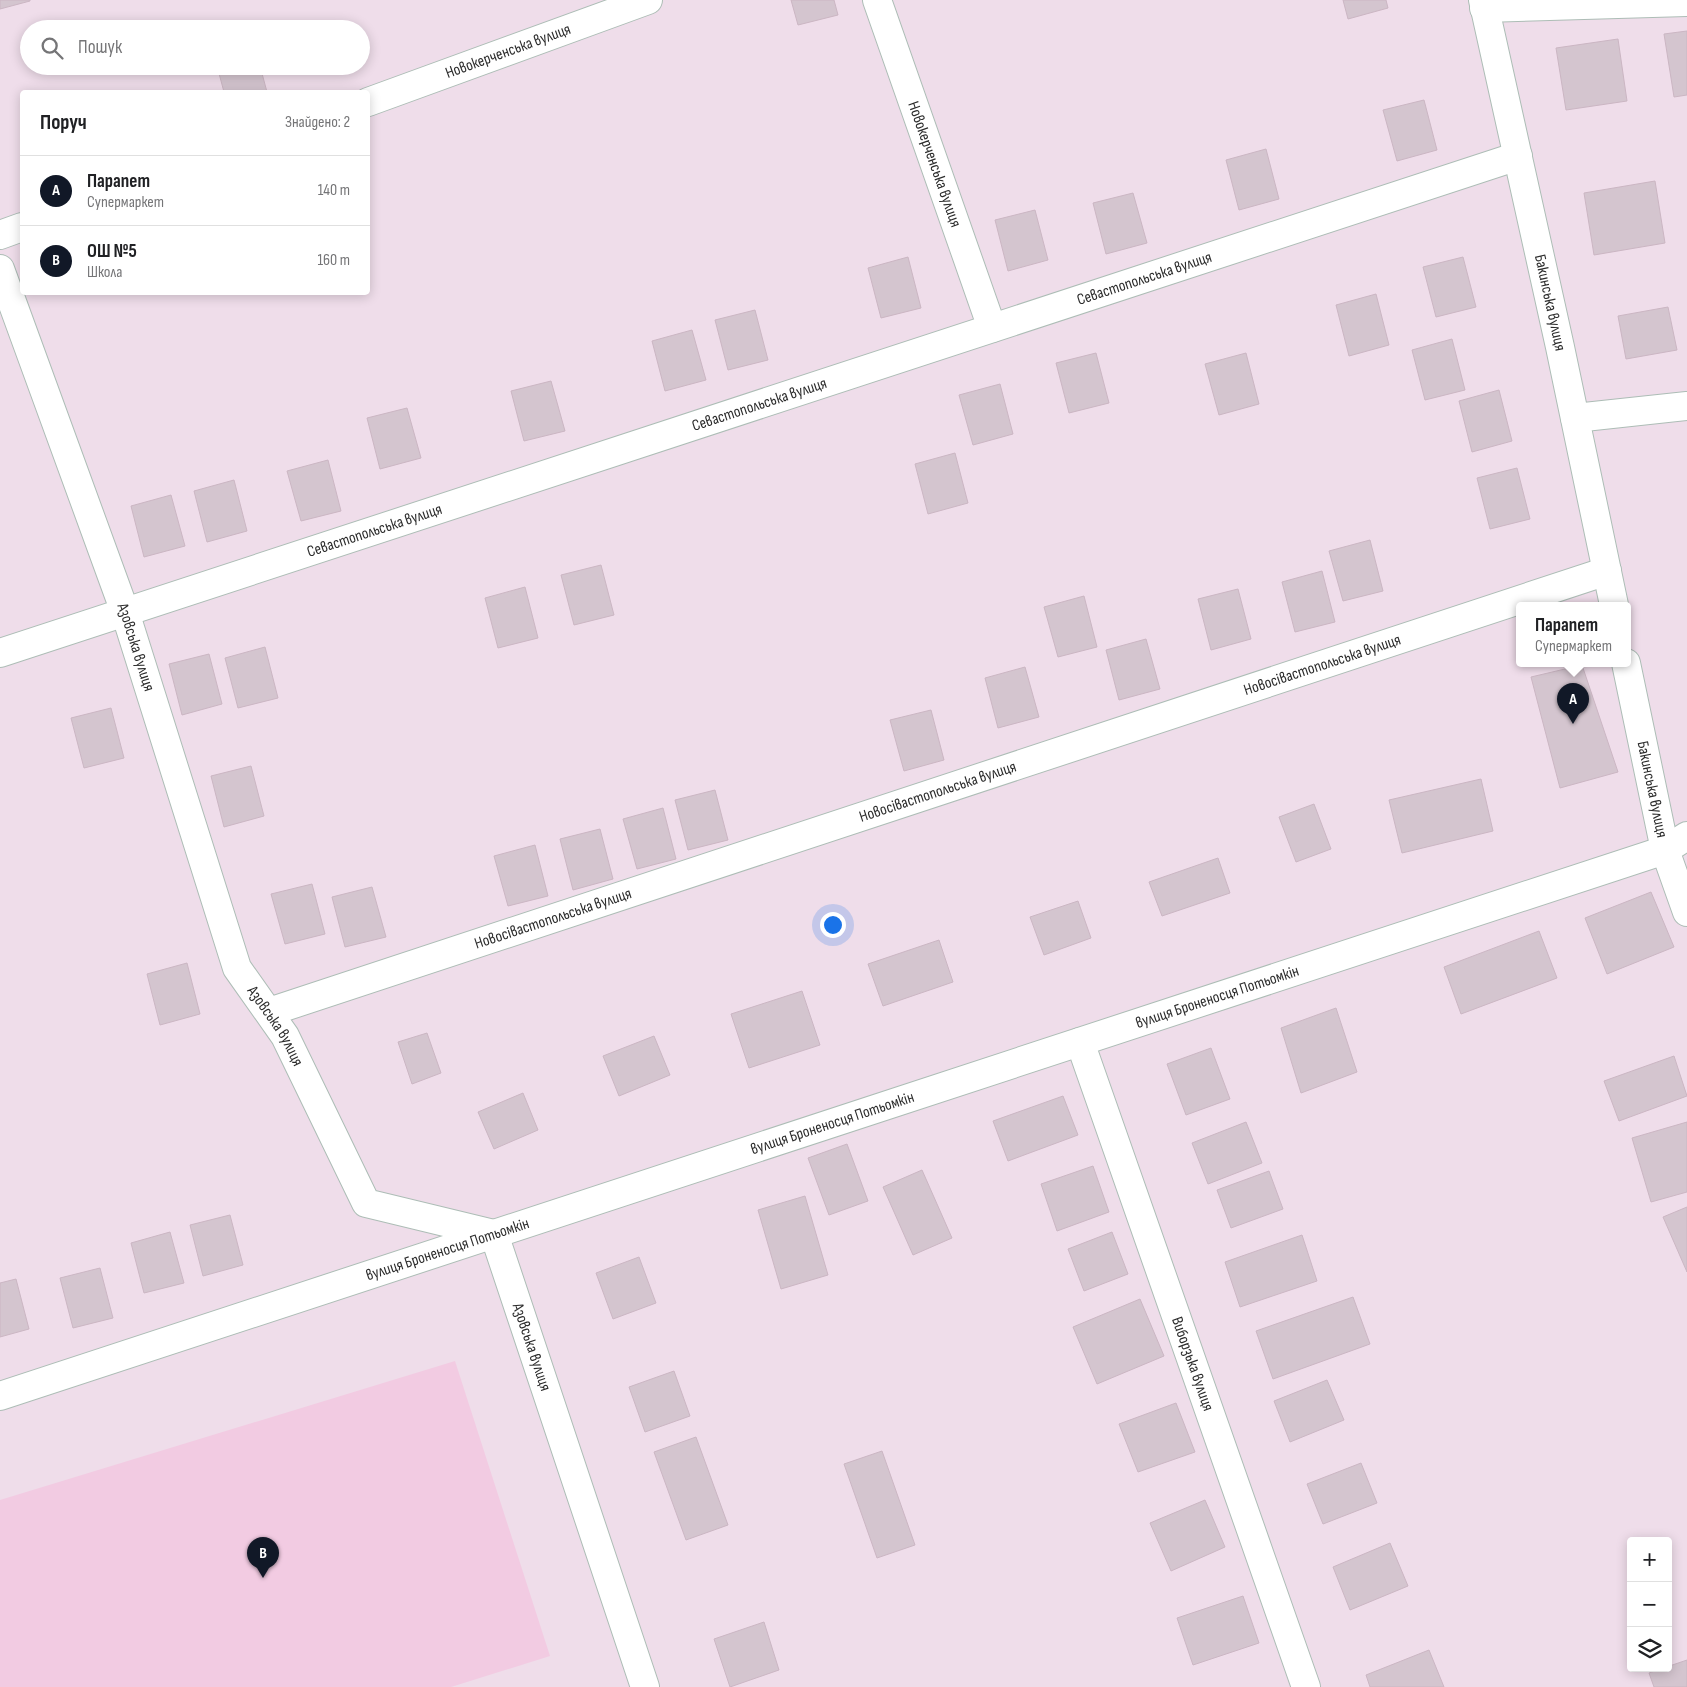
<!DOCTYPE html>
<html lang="uk">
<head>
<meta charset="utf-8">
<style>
	:root { --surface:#fff; --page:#f6f6f6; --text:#202124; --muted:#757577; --line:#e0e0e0; --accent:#111827 }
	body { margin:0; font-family:"Sofia Sans Condensed",sans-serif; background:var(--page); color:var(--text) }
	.controls { position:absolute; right:15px; bottom:15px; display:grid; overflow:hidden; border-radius:5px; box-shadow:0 2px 12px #0003 }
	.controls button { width:45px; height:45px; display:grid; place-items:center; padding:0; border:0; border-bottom:1px solid var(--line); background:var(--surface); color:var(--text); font:25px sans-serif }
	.you { position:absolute; left:832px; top:924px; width:18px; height:18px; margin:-12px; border:4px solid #fff; border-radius:50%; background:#1a73e8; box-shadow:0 0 0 8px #1a73e833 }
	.badge { display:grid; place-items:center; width:32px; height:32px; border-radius:50%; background:var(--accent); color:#fff; font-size:16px; font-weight:700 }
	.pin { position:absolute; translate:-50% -41px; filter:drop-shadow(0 1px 2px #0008) }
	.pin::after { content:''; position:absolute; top:26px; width:18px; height:15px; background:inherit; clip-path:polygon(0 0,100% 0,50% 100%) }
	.popup { position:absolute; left:1516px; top:602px; width:115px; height:65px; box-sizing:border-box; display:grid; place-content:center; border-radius:5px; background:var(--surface); filter:drop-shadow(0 1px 4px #0005); font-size:16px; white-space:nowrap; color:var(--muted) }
	.popup b { font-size:19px; color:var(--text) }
	.popup::after { content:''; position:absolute; left:50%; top:100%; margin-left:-10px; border:10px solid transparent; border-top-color:var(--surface) }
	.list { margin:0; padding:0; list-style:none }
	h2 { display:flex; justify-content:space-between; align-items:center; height:65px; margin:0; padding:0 20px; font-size:21px }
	h2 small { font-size:16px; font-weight:400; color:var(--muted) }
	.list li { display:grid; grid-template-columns:32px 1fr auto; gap:15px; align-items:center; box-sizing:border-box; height:70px; padding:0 20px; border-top:1px solid var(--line) }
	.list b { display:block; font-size:19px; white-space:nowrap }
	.list p { margin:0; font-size:16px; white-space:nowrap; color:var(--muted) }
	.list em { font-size:16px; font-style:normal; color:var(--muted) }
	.icon { flex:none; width:28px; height:28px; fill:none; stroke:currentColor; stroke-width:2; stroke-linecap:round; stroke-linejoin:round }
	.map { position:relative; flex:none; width:1687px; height:1687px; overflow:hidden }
	.search { position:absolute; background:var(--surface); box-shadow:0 2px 12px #0003; left:20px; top:20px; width:350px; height:55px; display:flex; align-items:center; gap:12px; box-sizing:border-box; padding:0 18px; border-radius:28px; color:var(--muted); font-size:19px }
	.panel { position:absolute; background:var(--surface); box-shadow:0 2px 12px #0003; left:20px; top:90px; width:350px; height:205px; border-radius:5px }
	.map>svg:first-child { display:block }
</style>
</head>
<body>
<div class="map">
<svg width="1687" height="1687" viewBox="0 0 1687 1687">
	<rect width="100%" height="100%" fill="#efddea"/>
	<path fill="#f2cbe2" d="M 455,1361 L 550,1656 L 451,1687 L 0,1687 L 0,1500 Z"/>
	<path fill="#d4c5cf" stroke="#cbb6c3" d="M 0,0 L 30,0 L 30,1 L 0,9 Z
		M 791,0 L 834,0 L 838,15 L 798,25 Z
		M 1343,0 L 1386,0 L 1388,8 L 1348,19 Z
		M 1687,31 L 1687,95 L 1674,97 L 1664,34 Z
		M 1618,39 L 1627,101 L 1566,110 L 1556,48 Z
		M 217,66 L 260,66 L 267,92 L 224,92 Z
		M 1424,100 L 1437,150 L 1397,161 L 1383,110 Z
		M 1266,149 L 1279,199 L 1239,210 L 1226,160 Z
		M 1655,181 L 1665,243 L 1594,255 L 1584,193 Z
		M 1133,193 L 1147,243 L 1106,254 L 1093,203 Z
		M 1035,210 L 1048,260 L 1008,271 L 995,220 Z
		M 908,257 L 921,308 L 881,318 L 868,268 Z
		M 1463,257 L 1476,307 L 1436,317 L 1423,267 Z
		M 1376,294 L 1389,345 L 1349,356 L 1336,305 Z
		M 1668,307 L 1677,350 L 1626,359 L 1618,316 Z
		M 755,310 L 768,360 L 728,370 L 715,320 Z
		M 692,330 L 706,380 L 665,391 L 652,341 Z
		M 1452,339 L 1465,390 L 1425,400 L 1412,350 Z
		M 1096,353 L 1109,403 L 1069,413 L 1056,363 Z
		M 1246,353 L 1259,404 L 1219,415 L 1205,364 Z
		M 551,381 L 565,431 L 524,441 L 511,391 Z
		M 1000,384 L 1013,434 L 973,445 L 959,395 Z
		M 1499,390 L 1512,441 L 1472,452 L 1459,401 Z
		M 407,408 L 421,458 L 380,469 L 367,418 Z
		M 955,453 L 968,503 L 928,514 L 915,464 Z
		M 328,460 L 341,511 L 301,521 L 287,471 Z
		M 1517,468 L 1530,519 L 1490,529 L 1477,478 Z
		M 234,480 L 247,531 L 207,542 L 194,491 Z
		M 171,495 L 185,546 L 144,557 L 131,506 Z
		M 1370,540 L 1383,591 L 1343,601 L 1329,551 Z
		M 601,565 L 614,615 L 574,625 L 561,575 Z
		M 1322,571 L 1335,622 L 1295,632 L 1282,582 Z
		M 525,587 L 538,638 L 498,648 L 485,598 Z
		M 1238,589 L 1251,639 L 1211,650 L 1198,599 Z
		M 1084,596 L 1097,647 L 1058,657 L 1044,607 Z
		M 1146,639 L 1160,689 L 1119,700 L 1106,650 Z
		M 265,647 L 278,698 L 238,708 L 225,658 Z
		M 209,654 L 222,704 L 182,715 L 169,664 Z
		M 1582,665 L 1618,772 L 1560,788 L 1531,677 Z
		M 1025,667 L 1039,717 L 998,728 L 985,678 Z
		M 111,708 L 124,758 L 84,768 L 71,718 Z
		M 931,710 L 944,760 L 904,771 L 890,720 Z
		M 251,766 L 264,816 L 224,827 L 211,776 Z
		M 1481,779 L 1493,831 L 1402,853 L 1389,800 Z
		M 715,790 L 728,840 L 688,850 L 675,800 Z
		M 1314,804 L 1331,849 L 1296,862 L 1279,817 Z
		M 663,808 L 676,859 L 637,869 L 623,819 Z
		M 600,829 L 613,879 L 573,890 L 560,839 Z
		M 535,845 L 548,896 L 508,906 L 494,856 Z
		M 1218,858 L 1230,893 L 1162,916 L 1149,882 Z
		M 312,884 L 325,934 L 285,944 L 271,894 Z
		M 372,887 L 386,937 L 345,947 L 332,897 Z
		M 1651,892 L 1674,947 L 1607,974 L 1585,918 Z
		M 1078,901 L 1091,938 L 1044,955 L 1030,917 Z
		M 1539,931 L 1557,978 L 1461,1014 L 1444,967 Z
		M 939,940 L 953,982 L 883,1006 L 868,964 Z
		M 187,963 L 200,1014 L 160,1025 L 147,974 Z
		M 802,991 L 820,1045 L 749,1068 L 731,1014 Z
		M 1336,1008 L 1357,1072 L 1301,1093 L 1281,1028 Z
		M 427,1033 L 441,1073 L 412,1084 L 398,1042 Z
		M 654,1036 L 670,1075 L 619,1096 L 603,1056 Z
		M 1211,1048 L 1230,1099 L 1186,1115 L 1167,1064 Z
		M 1674,1056 L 1687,1096 L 1619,1121 L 1604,1081 Z
		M 523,1093 L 538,1130 L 494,1149 L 478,1112 Z
		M 1063,1096 L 1078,1135 L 1008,1161 L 993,1121 Z
		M 1246,1122 L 1262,1163 L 1208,1184 L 1192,1143 Z
		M 1687,1122 L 1687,1192 L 1651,1202 L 1632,1138 Z
		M 847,1144 L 868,1201 L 829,1215 L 808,1158 Z
		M 1093,1166 L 1109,1212 L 1057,1231 L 1041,1184 Z
		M 922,1170 L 952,1238 L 913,1255 L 883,1187 Z
		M 1269,1171 L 1283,1209 L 1231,1228 L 1217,1190 Z
		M 805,1196 L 828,1275 L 781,1289 L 758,1210 Z
		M 1687,1207 L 1687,1272 L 1663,1217 Z
		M 230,1215 L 243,1265 L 203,1276 L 190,1225 Z
		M 170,1232 L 184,1283 L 144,1293 L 131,1243 Z
		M 1112,1232 L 1128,1274 L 1084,1291 L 1068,1249 Z
		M 1302,1235 L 1317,1281 L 1240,1307 L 1225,1262 Z
		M 639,1257 L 656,1303 L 613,1319 L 596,1273 Z
		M 100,1268 L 113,1318 L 73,1328 L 60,1278 Z
		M 16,1279 L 29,1329 L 0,1337 L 0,1283 Z
		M 1353,1297 L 1370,1344 L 1273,1379 L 1256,1331 Z
		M 1140,1299 L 1164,1356 L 1097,1384 L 1073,1327 Z
		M 674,1371 L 690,1416 L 645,1432 L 629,1387 Z
		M 1327,1380 L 1344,1420 L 1290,1442 L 1274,1401 Z
		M 1176,1403 L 1195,1452 L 1138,1472 L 1119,1424 Z
		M 696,1437 L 728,1525 L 686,1540 L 654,1452 Z
		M 882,1451 L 915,1545 L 877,1558 L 844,1464 Z
		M 1361,1463 L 1377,1503 L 1323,1524 L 1307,1484 Z
		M 1205,1500 L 1225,1547 L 1171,1571 L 1150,1523 Z
		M 1390,1543 L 1408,1586 L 1350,1610 L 1333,1567 Z
		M 1243,1596 L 1259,1643 L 1193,1665 L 1177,1618 Z
		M 764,1622 L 779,1670 L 730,1687 L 714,1639 Z
		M 1429,1650 L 1444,1687 L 1370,1687 L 1366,1675 Z
		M 1687,1660 L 1687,1687 L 1654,1687 L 1649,1673 Z"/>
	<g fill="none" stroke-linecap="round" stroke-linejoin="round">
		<defs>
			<g id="street">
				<path id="s1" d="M 877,0 L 992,328"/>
				<path id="s2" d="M 1483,0 L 1560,347 L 1614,605"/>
				<path d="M 1484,8 L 1687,2"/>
				<path id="s3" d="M 368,102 L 648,0"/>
				<path d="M 0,235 L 22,227"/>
				<path id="s4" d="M 0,269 L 125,612 L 237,968 L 285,1036 L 366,1203 L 494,1234 L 645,1687"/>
				<path d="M 1575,418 L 1687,406"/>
				<path id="s5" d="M 0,653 L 1518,156"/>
				<path id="s6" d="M 1626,663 L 1665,850 L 1687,912"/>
				<path d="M 1665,850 L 1687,836"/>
				<path id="s7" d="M 269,1012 L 1607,571"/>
				<path id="s8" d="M 1080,1042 L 1306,1687"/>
			</g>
			<g id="secondary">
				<path id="s9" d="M 0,1396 L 1665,850"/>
			</g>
		</defs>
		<use href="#street" stroke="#adbdb6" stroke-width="30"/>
		<use href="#secondary" stroke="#adbdb6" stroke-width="30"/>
		<use href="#street" stroke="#fff" stroke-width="28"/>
		<use href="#secondary" stroke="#fff" stroke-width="28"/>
	</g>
	<g text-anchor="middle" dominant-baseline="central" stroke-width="4" stroke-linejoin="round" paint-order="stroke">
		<g font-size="16" fill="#2c2c2c" stroke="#fff">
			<text stroke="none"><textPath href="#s3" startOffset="149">Новокерченська вулиця</textPath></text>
			<text stroke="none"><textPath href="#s1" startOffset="174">Новокерченська вулиця</textPath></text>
			<text stroke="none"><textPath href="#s5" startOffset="1204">Севастопольська вулиця</textPath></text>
			<text stroke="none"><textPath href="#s2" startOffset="310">Бакинська вулиця</textPath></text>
			<text stroke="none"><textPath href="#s5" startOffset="799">Севастопольська вулиця</textPath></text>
			<text stroke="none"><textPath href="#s5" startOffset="394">Севастопольська вулиця</textPath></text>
			<text stroke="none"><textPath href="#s4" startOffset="402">Азовська вулиця</textPath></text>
			<text stroke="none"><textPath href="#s7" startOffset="1109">Новосівастопольська вулиця</textPath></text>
			<text stroke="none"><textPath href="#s6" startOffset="129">Бакинська вулиця</textPath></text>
			<text stroke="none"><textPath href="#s7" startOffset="704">Новосівастопольська вулиця</textPath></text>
			<text stroke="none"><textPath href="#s7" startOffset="299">Новосівастопольська вулиця</textPath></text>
			<text stroke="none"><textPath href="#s9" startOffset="1281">вулиця Броненосця Потьомкін</textPath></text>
			<text stroke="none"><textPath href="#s4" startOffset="808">Азовська вулиця</textPath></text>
			<text stroke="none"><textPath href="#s9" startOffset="876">вулиця Броненосця Потьомкін</textPath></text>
			<text stroke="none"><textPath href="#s9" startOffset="471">вулиця Броненосця Потьомкін</textPath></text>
			<text stroke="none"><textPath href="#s4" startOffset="1258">Азовська вулиця</textPath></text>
			<text stroke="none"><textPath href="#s8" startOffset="341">Виборзька вулиця</textPath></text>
		</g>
	</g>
</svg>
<div class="controls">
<button>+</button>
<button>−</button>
<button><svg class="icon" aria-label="layers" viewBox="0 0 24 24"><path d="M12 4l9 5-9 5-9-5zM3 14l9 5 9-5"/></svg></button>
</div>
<div class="you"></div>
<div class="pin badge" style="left:1573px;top:724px">A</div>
<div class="popup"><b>Парапет</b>Супермаркет</div>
<div class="pin badge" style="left:263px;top:1578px">B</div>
<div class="search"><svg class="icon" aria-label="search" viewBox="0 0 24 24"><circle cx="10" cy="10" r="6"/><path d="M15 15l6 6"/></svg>Пошук</div>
<section class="panel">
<h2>Поруч<small>Знайдено: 2</small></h2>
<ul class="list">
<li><span class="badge">A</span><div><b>Парапет</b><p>Супермаркет</p></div><em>140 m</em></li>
<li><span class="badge">B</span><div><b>ОШ №5</b><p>Школа</p></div><em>160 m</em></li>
</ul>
</section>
</div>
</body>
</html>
